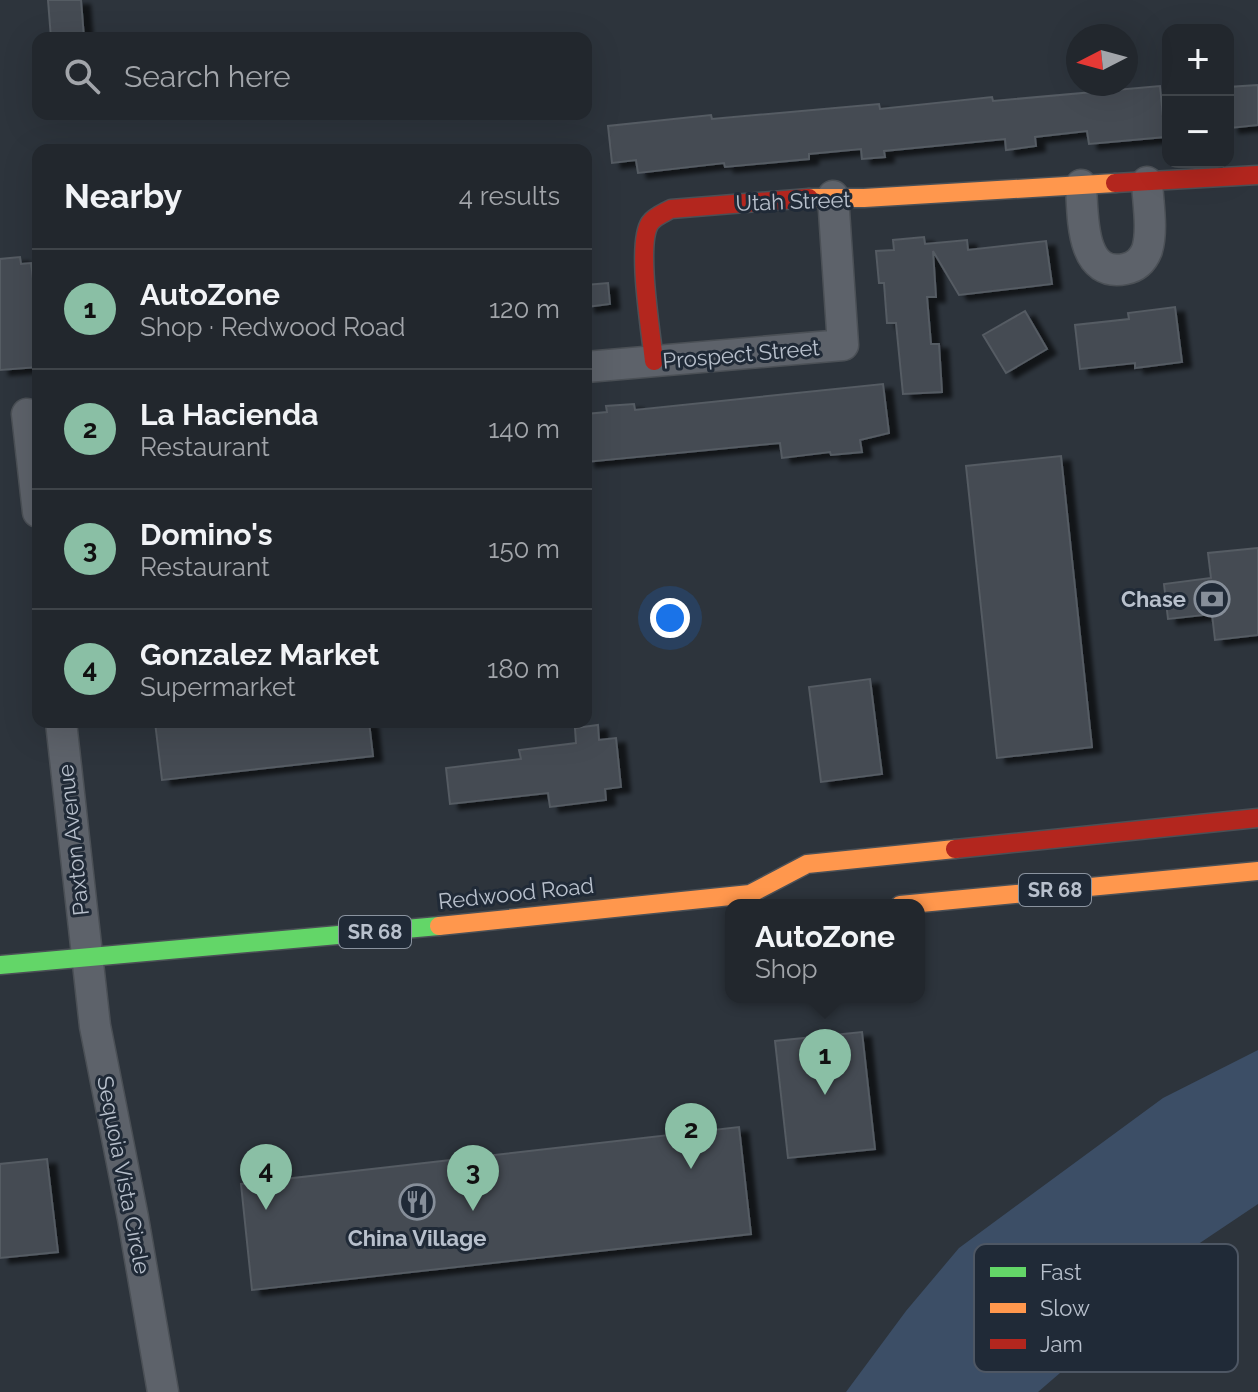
<!DOCTYPE html>
<html lang="en">
<head>
<meta charset="utf-8">
<style>
	:root { --surface:#22272d; --page:#2a2f35; --text:#f1f3f6; --muted:#a2a5aa; --line:#3f4449; --accent:#8abfa5 }
	body { margin:0; font-family:Raleway,sans-serif; background:var(--page); color:var(--text) }
	.controls { position:absolute; right:24px; top:24px; display:grid; overflow:hidden; border-radius:16px; box-shadow:0 8px 32px #0002 }
	.controls button { width:72px; height:72px; display:grid; place-items:center; padding:0; border:0; border-bottom:2px solid var(--line); background:var(--surface); color:var(--text); font:40px sans-serif }
	.compass { position:absolute; left:1066px; top:24px; width:72px; height:72px; border-radius:50%; background:var(--surface); box-shadow:0 8px 32px #0002; rotate:264deg }
	.you { position:absolute; left:670px; top:618px; width:28px; height:28px; margin:-20px; border:6px solid #fff; border-radius:50%; background:#1a73e8; box-shadow:0 0 0 12px #1a73e833 }
	.badge { display:grid; place-items:center; width:52px; height:52px; border-radius:50%; background:var(--accent); color:#111; font-size:26px; font-weight:700 }
	.pin { position:absolute; translate:-50% -66px; filter:drop-shadow(0 2px 4px #0008) }
	.pin::after { content:''; position:absolute; top:42px; width:28px; height:24px; background:inherit; clip-path:polygon(0 0,100% 0,50% 100%) }
	.popup { position:absolute; left:725px; top:899px; width:200px; height:104px; box-sizing:border-box; display:grid; place-content:center; border-radius:16px; background:var(--surface); filter:drop-shadow(0 2px 6px #0005); font-size:26px; white-space:nowrap; color:var(--muted) }
	.popup b { font-size:30px; color:var(--text) }
	.popup::after { content:''; position:absolute; left:50%; top:100%; margin-left:-16px; border:16px solid transparent; border-top-color:var(--surface) }
	.list { margin:0; padding:0; list-style:none }
	h2 { display:flex; justify-content:space-between; align-items:center; height:104px; margin:0; padding:0 32px; font-size:34px }
	h2 small { font-size:26px; font-weight:400; color:var(--muted) }
	.list li { display:grid; grid-template-columns:52px 1fr auto; gap:24px; align-items:center; box-sizing:border-box; height:120px; padding:0 32px; border-top:2px solid var(--line) }
	.list b { display:block; font-size:30px; white-space:nowrap }
	.list p { margin:0; font-size:26px; white-space:nowrap; color:var(--muted) }
	.list em { font-size:26px; font-style:normal; color:var(--muted) }
	.icon { flex:none; width:44px; height:44px; fill:none; stroke:currentColor; stroke-width:2; stroke-linecap:round; stroke-linejoin:round }
	.map { position:relative; flex:none; width:1258px; height:1392px; overflow:hidden }
	.search { position:absolute; background:var(--surface); box-shadow:0 8px 32px #0002; left:32px; top:32px; width:560px; height:88px; display:flex; align-items:center; gap:20px; box-sizing:border-box; padding:0 28px; border-radius:16px; color:var(--muted); font-size:30px }
	.panel { position:absolute; background:var(--surface); box-shadow:0 8px 32px #0002; left:32px; top:144px; width:560px; height:584px; border-radius:16px }
	.map>svg:first-child { display:block }
</style>
</head>
<body>
<div class="map">
<svg width="1258" height="1392" viewBox="0 0 1258 1392">
	<defs>
		<filter id="shadow"><feDropShadow dx="9" dy="5" stdDeviation="2" flood-color="#0009"/></filter>
	</defs>
	<rect width="100%" height="100%" fill="#2d343c"/>
	<path fill="#3c4e66" d="M 1258,1050 L 1258,1204 L 1170,1263 L 1075,1360 L 1038,1392 L 846,1392 L 906,1311 L 959,1248 L 1163,1098 Z"/>
	<path fill="#454b52" stroke="#555b63" stroke-width="2" filter="url(#shadow)" d="M 48,0 L 81,0 L 84,38 L 51,38 Z
		M 1258,85 L 1258,125 L 1230,128 L 1228,87 Z
		M 1160,86 L 1165,137 L 1089,144 L 1087,131 L 1035,137 L 1036,146 L 1006,150 L 1005,139 L 884,151 L 885,157 L 862,159 L 861,149 L 809,154 L 809,159 L 725,167 L 724,163 L 638,173 L 636,160 L 612,163 L 608,126 L 711,115 L 712,119 L 879,104 L 880,109 L 992,97 L 993,101 Z
		M 924,237 L 925,244 L 967,240 L 968,250 L 1046,241 L 1052,284 L 959,295 L 933,251 L 936,297 L 927,297 L 931,344 L 939,344 L 942,392 L 903,394 L 896,323 L 887,323 L 884,283 L 879,283 L 876,251 L 894,250 L 893,240 Z
		M 20,257 L 21,264 L 31,263 L 38,317 L 38,367 L 0,370 L 0,259 Z
		M 608,283 L 610,304 L 586,307 L 586,285 Z
		M 1175,307 L 1182,362 L 1135,368 L 1135,363 L 1080,369 L 1075,325 L 1129,319 L 1128,313 Z
		M 1025,311 L 1047,349 L 1006,373 L 983,335 Z
		M 883,384 L 889,433 L 860,440 L 862,452 L 831,455 L 830,452 L 782,458 L 780,443 L 586,462 L 586,414 L 607,412 L 606,406 L 634,404 L 635,410 Z
		M 1061,456 L 1092,747 L 997,758 L 966,466 Z
		M 1258,548 L 1258,635 L 1215,640 L 1212,614 L 1168,619 L 1164,584 L 1211,578 L 1208,553 Z
		M 870,679 L 882,774 L 821,782 L 809,687 Z
		M 155,722 L 369,722 L 373,756 L 162,780 Z
		M 598,725 L 599,740 L 616,738 L 621,787 L 605,789 L 606,800 L 550,807 L 548,793 L 450,804 L 446,768 L 521,759 L 519,750 L 576,743 L 575,728 Z
		M 862,1032 L 875,1149 L 788,1158 L 775,1041 Z
		M 739,1127 L 751,1234 L 252,1290 L 241,1184 Z
		M 47,1159 L 58,1252 L 0,1258 L 0,1164 Z"/>
	<g fill="none" stroke-linecap="round" stroke-linejoin="round">
		<defs>
			<path id="street" d="M 1081,185 C 1083,215 1080,278 1125,269 C 1136,267 1143,260 1147,250 C 1153,230 1148,203 1147,182
				M 586,367 L 843,345 L 833,196
				M 27,414 L 38,512
				M 61,722 L 95,1026 L 133,1218 L 163,1392"/>
			<path id="fast" d="M 0,965 L 439,926"/>
			<path id="slow" d="M 809,198 L 864,198 L 1115,183
				M 900,905 L 1258,871
				M 439,926 L 750,894 L 807,864 L 955,849"/>
			<path id="jam" d="M 1115,183 L 1258,175
				M 654,361 C 651,332 636,244 650,223 C 655,216 664,213 671,209 L 809,198
				M 955,849 L 1258,818"/>
		</defs>
		<use href="#street" stroke="#4b5056" stroke-width="33"/>
		<use href="#fast" stroke="#4b5056" stroke-width="21"/>
		<use href="#slow" stroke="#4b5056" stroke-width="21"/>
		<use href="#jam" stroke="#4b5056" stroke-width="21"/>
		<use href="#street" stroke="#5d626a" stroke-width="30"/>
		<use href="#fast" stroke="#63d668" stroke-width="18"/>
		<use href="#slow" stroke="#ff974d" stroke-width="18"/>
		<use href="#jam" stroke="#b3261e" stroke-width="18"/>
	</g>
	<defs>
		<symbol id="bank-ring" viewBox="-11 -11 22 22"><circle r="9.5" fill="#202a37" stroke="#878f9a" stroke-width="1.5"/><path d="M-6-4H6V4H-6ZM0-2.3a2.3 2.3 0 1 0 0 4.6a2.3 2.3 0 1 0 0-4.6Z" fill="#878f9a"/></symbol>
		<symbol id="restaurant-ring" viewBox="-11 -11 22 22"><circle r="9.5" fill="#202a37" stroke="#878f9a" stroke-width="1.5"/><path d="M-5-6h1v4h1v-4h1v4h1v-4h1v5L-1.5 .5V6h-2V.5L-5-1ZM5-6V6H3V1.5H1.5Q1.5-4 5-6Z" fill="#878f9a"/></symbol>
	</defs>
	<g fill-rule="evenodd">
		<use href="#bank-ring" x="1192" y="579" width="40" height="40"/>
		<use href="#restaurant-ring" x="397" y="1182" width="40" height="40"/>
	</g>
	<g text-anchor="middle" dominant-baseline="central" stroke-width="6" stroke-linejoin="round" paint-order="stroke">
		<g fill="#202a37" stroke="#8a939f" stroke-width="2">
			<rect x="1019" y="874" width="72" height="32" rx="6"/>
			<rect x="339" y="916" width="72" height="32" rx="6"/>
		</g>
		<g font-size="20" font-weight="bold" fill="#b8c0cc">
			<text x="1055" y="890">SR 68</text>
			<text x="375" y="932">SR 68</text>
		</g>
		<g font-size="22" fill="#b8c0cc" stroke="#202a37">
			<text transform="translate(793 201) rotate(-2)">Utah Street</text>
			<text transform="translate(741 354) rotate(-5)">Prospect Street</text>
			<text transform="translate(73 840) rotate(-96)">Paxton Avenue</text>
			<text transform="translate(516 893) rotate(-6)">Redwood Road</text>
			<text transform="translate(124 1175) rotate(79)">Sequoia Vista Circle</text>
		</g>
		<g font-size="22" font-weight="bold" fill="#b8c0cc" stroke="#202a37" text-anchor="end">
			<text x="1186" y="599">Chase</text>
			<text x="417" y="1238" text-anchor="middle">China Village</text>
		</g>
	</g>
	<rect x="974" y="1244" width="264" height="128" rx="12" fill="#202a37" stroke="#4e5764" stroke-width="2"/>
	<rect x="990" y="1267" width="36" height="10" fill="#63d668"/>
	<rect x="990" y="1303" width="36" height="10" fill="#ff974d"/>
	<rect x="990" y="1339" width="36" height="10" fill="#b3261e"/>
	<g font-size="22" fill="#b8c0cc">
		<text x="1040" y="1280">Fast</text>
		<text x="1040" y="1316">Slow</text>
		<text x="1040" y="1352">Jam</text>
	</g>
</svg>
<div class="controls">
<button>+</button>
<button>−</button>
</div>
<svg class="compass" viewBox="-18 -18 36 36"><path d="M0-13l5 13h-10z" fill="#e53935"/><path d="M0 13l5-13h-10z" fill="#a2a5aa"/></svg>
<div class="you"></div>
<div class="pin badge" style="left:825px;top:1095px">1</div>
<div class="popup"><b>AutoZone</b>Shop</div>
<div class="pin badge" style="left:691px;top:1169px">2</div>
<div class="pin badge" style="left:473px;top:1211px">3</div>
<div class="pin badge" style="left:266px;top:1210px">4</div>
<div class="search"><svg class="icon" aria-label="search" viewBox="0 0 24 24"><circle cx="10" cy="10" r="6"/><path d="M15 15l6 6"/></svg>Search here</div>
<section class="panel">
<h2>Nearby<small>4 results</small></h2>
<ul class="list">
<li><span class="badge">1</span><div><b>AutoZone</b><p>Shop · Redwood Road</p></div><em>120 m</em></li>
<li><span class="badge">2</span><div><b>La Hacienda</b><p>Restaurant</p></div><em>140 m</em></li>
<li><span class="badge">3</span><div><b>Domino's</b><p>Restaurant</p></div><em>150 m</em></li>
<li><span class="badge">4</span><div><b>Gonzalez Market</b><p>Supermarket</p></div><em>180 m</em></li>
</ul>
</section>
</div>
</body>
</html>
